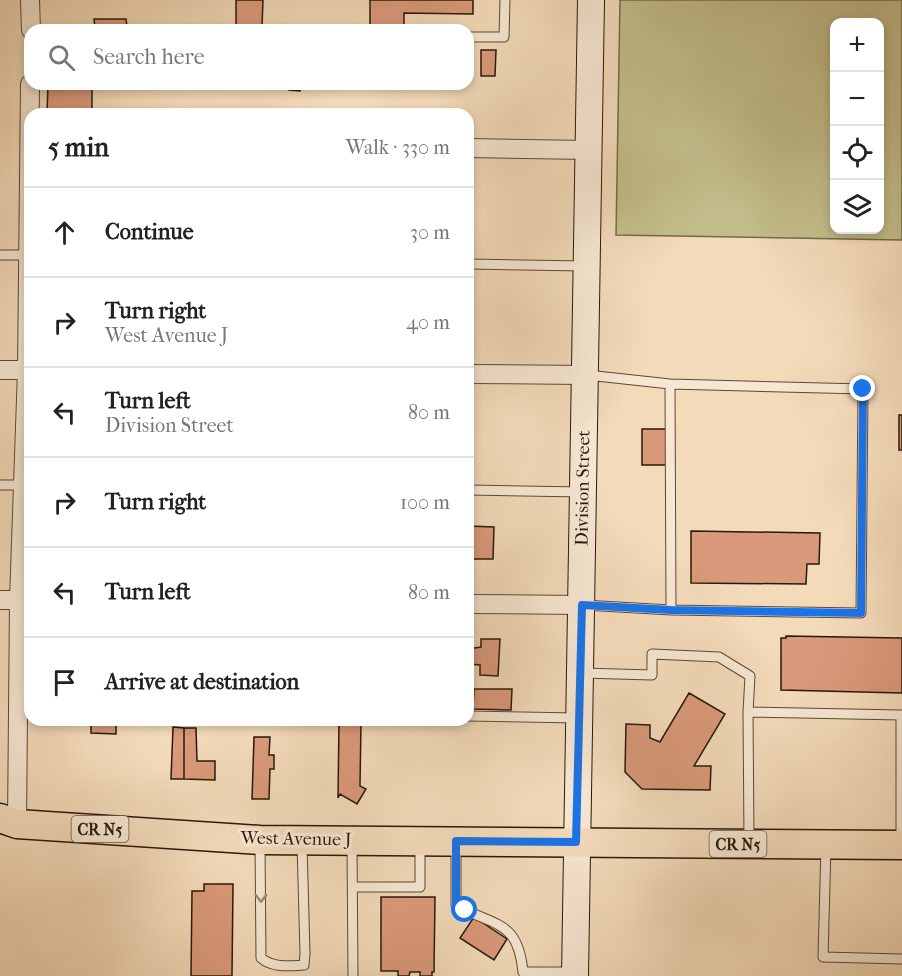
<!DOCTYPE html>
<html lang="en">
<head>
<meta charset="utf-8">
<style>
	:root { --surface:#fff; --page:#f6f6f6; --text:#222; --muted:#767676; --line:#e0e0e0 }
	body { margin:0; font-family:"IM FELL French Canon",serif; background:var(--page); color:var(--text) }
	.controls { position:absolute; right:18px; top:18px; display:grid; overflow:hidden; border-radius:12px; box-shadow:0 3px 9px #0003 }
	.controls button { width:54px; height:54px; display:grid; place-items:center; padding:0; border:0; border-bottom:2px solid var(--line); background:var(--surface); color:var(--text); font:30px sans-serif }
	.stop { position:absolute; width:18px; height:18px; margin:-14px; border:4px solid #1a73e8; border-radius:50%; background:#fff }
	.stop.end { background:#1a73e8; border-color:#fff; box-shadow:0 2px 6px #0008 }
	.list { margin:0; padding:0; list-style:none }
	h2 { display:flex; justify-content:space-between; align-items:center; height:78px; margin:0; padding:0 24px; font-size:26px }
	h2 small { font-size:20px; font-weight:400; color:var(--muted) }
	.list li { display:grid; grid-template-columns:39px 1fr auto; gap:18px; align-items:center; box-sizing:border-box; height:90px; padding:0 24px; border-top:2px solid var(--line) }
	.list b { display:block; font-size:22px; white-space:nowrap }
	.list p { margin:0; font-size:20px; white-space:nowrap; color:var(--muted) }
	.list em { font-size:20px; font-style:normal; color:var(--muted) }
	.icon { flex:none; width:33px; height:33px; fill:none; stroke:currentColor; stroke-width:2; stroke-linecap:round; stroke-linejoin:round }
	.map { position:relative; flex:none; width:902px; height:976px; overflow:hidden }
	.search { position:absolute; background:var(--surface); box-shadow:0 3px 9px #0003; left:24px; top:24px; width:450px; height:66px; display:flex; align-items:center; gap:15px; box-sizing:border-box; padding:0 21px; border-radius:18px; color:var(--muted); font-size:22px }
	.panel { position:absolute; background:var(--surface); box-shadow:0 3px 9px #0003; left:24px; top:108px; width:450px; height:618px; border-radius:18px }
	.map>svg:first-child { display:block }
</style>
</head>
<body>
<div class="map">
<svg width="902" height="976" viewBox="0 0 902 976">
	<rect width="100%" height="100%" fill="#f3dab9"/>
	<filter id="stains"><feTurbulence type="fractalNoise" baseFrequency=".00333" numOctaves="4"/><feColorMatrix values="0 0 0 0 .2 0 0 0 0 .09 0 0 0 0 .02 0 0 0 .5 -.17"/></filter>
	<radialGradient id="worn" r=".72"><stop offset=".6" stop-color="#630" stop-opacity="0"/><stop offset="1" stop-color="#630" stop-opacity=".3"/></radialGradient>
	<path fill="#c2bd8a" stroke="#756b4a" stroke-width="1.5" fill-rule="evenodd" d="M 620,0 L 902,0 L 902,240 L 616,235 ZM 834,22 L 880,22 L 880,230 L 834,230 Z"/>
	<path fill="#da997a" stroke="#28190b" stroke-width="1.5" d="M 236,0 L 263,0 L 262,26 L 236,26 Z
		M 370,0 L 473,0 L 473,14 L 404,13 L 404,30 L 370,30 Z
		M 94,19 L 126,19 L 127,26 L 95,27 Z
		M 481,50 L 496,50 L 495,76 L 481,76 Z
		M 48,84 L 92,84 L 92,114 L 47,114 Z
		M 240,84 L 347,84 L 347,87 L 300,87 L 300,91 L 289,90 L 289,87 Z
		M 899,415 L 902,415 L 902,450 L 899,450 Z
		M 642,429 L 668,429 L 668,465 L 642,465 Z
		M 468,526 L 494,527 L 493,559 L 468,559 Z
		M 691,531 L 820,533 L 819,564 L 807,564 L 806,584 L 691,583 Z
		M 786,636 L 902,638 L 902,693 L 781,690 L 781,638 L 786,638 Z
		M 481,639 L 500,639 L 498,676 L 480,675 L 480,665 L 468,664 L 468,649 L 481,647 Z
		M 474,689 L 512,689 L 511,710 L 473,709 Z
		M 689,693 L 725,714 L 694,766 L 711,766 L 710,790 L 642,789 L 625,772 L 626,724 L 650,725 L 650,738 L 660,742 Z
		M 91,720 L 116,720 L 116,734 L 91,733 Z
		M 339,722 L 361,722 L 360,786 L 366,789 L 357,804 L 340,794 L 338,798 Z
		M 173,727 L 184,728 L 184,779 L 171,779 Z
		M 184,728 L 196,728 L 197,761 L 215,761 L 215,780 L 184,779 Z
		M 254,737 L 270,737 L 269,755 L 274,755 L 274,769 L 270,769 L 269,799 L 252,799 Z
		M 204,884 L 233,884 L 232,976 L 191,976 L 192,891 L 204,891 Z
		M 381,897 L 435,897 L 434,972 L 432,972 L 432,976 L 420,976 L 420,972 L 410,972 L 409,976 L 398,976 L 398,971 L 381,971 Z
		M 474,917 L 507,939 L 494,960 L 460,938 Z"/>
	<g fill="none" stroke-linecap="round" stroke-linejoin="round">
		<defs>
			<path id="lane" d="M 468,37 L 504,37 L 505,0
				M 0,255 L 30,255
				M 468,264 L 584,266
				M 670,384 L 671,610
				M 0,485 L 25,485
				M 468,490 L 583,492
				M 583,605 L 671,610 L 861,613 L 863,389 L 670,384 L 587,375
				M 582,673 L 652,675 L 652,654 L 719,657 L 750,676 L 748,712
				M 468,716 L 577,718
				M 749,841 L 748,712 L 901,715 L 901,843
				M 260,842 L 261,958 C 273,968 289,966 304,965 L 305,954 L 302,844
				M 352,843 L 353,976
				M 456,844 L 456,905 C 494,927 518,919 523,972 L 573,972
				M 826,846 L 823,957 L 902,959
				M 353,887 L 420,887 L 420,846"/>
			<path id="street" d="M 30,0 L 31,30
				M 468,148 L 588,150
				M 0,370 L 30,370
				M 468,374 L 585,375
				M 0,600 L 30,600
				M 468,604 L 582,605
				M 17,824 L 19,600 L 27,370 L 30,84"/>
			<path id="secondary" d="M 575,976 L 591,0"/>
			<path id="primary" d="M 0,818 L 17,824 L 260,840 L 902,845"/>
		</defs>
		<use href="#lane" stroke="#5b4936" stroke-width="11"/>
		<use href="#street" stroke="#5b4936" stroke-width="20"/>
		<use href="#secondary" stroke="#28190b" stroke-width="28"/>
		<use href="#primary" stroke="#28190b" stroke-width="31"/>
		<use href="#lane" stroke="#f7e7d2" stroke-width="9"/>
		<use href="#street" stroke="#f7e7d2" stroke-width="18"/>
		<use href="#secondary" stroke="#f7e7d2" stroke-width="26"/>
		<use href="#primary" stroke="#f3dab9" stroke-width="28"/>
	</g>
	<defs><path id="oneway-chevron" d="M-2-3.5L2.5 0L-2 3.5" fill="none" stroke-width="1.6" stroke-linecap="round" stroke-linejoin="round" transform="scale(1.5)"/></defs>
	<use stroke="#9a8a78" href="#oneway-chevron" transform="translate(261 898) rotate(90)"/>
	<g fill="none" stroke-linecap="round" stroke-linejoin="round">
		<path stroke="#1a73e8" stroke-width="8" d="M 465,910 L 456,905 L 456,841 L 576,842 L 582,605 L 671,610 L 861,613 L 863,389"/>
	</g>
	<g text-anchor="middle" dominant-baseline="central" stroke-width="6" stroke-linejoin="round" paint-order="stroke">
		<g fill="#f7e7d2" stroke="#665747" stroke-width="1.5">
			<rect x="71.5" y="816" width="57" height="26" rx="4.5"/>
			<rect x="709.5" y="831" width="57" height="26" rx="4.5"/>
		</g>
		<g font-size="16" font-weight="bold" fill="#28190b">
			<text x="100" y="829">CR N5</text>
			<text x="738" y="844">CR N5</text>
		</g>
		<g font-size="18" fill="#28190b" stroke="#f7e7d2">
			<text transform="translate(583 488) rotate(-89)">Division Street</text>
			<text transform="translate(296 839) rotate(1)">West Avenue J</text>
		</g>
	</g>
	<rect width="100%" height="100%" filter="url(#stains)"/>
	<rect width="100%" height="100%" fill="url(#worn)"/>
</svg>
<div class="controls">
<button>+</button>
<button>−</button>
<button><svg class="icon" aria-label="locate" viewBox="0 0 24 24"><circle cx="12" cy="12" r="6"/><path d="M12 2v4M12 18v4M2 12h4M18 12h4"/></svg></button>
<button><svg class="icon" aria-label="layers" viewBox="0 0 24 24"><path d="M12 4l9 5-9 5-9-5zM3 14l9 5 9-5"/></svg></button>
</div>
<div class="stop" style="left:465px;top:910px"></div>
<div class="stop end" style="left:863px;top:389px"></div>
<div class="search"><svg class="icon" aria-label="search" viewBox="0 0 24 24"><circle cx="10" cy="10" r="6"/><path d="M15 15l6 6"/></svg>Search here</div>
<section class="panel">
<h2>5 min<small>Walk · 330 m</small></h2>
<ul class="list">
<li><svg class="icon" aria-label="ahead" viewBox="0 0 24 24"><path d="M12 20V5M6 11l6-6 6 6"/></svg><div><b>Continue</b></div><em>30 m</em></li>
<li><svg class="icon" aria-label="right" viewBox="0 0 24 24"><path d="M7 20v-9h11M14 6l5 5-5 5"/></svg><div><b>Turn right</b><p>West Avenue J</p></div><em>40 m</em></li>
<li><svg class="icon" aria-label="left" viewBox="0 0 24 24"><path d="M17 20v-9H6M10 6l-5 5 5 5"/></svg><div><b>Turn left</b><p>Division Street</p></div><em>80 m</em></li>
<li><svg class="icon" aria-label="right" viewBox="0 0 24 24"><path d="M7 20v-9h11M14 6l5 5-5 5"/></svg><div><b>Turn right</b></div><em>100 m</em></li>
<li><svg class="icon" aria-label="left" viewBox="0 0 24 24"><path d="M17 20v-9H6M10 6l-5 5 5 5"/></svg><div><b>Turn left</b></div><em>80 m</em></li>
<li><svg class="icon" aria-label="arrive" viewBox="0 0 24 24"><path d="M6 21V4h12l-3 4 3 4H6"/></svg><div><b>Arrive at destination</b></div></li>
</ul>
</section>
</div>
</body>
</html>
